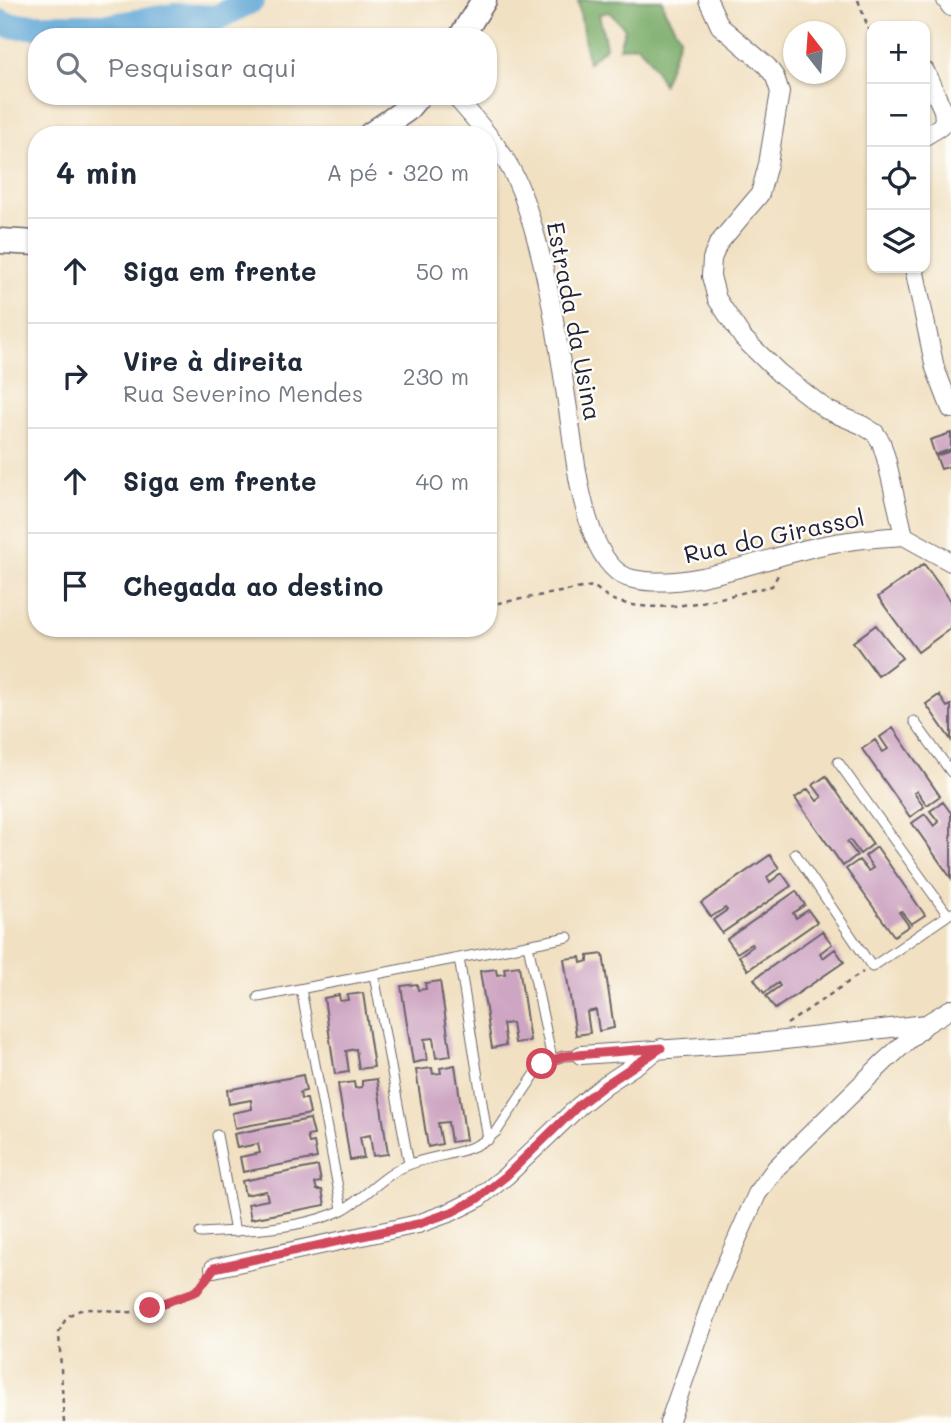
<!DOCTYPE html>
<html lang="pt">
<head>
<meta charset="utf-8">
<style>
	:root { --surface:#fff; --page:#f2f2f3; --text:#1f2937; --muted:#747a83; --line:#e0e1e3 }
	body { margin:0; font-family:Mali,sans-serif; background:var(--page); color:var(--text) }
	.controls { position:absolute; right:21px; top:21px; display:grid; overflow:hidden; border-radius:14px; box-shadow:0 2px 5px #0004 }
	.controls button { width:63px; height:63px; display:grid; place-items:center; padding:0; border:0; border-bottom:2px solid var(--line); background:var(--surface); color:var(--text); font:35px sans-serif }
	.compass { position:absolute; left:783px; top:21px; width:63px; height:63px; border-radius:50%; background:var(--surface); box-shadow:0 2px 5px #0004; rotate:343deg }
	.stop { position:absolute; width:21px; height:21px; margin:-16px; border:5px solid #d1495b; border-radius:50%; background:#fff }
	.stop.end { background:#d1495b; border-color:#fff; box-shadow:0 2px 7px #0008 }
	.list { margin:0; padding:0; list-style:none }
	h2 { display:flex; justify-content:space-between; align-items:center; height:91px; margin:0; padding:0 28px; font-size:30px }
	h2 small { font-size:23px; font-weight:400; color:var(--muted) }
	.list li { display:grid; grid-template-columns:46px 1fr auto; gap:21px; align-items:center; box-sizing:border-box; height:105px; padding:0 28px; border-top:2px solid var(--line) }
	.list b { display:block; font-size:26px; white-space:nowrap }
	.list p { margin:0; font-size:23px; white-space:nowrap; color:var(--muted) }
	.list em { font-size:23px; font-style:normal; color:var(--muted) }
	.icon { flex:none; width:38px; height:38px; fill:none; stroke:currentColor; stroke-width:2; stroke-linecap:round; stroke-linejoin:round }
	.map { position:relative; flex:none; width:951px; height:1423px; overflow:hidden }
	.search { position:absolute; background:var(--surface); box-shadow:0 2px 5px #0004; left:28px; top:28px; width:469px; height:77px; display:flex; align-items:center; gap:18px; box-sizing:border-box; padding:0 24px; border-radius:28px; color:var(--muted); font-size:26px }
	.panel { position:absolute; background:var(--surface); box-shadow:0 2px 5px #0004; left:28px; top:126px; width:469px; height:511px; border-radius:28px }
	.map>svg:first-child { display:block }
</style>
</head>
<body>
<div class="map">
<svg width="951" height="1423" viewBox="0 0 951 1423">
	<rect width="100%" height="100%" fill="#fdfcf7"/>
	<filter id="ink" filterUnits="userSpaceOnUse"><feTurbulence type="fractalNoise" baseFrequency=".0143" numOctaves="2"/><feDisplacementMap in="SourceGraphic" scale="14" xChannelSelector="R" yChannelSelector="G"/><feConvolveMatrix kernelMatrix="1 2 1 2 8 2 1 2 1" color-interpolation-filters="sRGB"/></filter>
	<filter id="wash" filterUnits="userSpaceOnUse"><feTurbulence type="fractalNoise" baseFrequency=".00686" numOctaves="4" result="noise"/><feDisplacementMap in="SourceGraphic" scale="28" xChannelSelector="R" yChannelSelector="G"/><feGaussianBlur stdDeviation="1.57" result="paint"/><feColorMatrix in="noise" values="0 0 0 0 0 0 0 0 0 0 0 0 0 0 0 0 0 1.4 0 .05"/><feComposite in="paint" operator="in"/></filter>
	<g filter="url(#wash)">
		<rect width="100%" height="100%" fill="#f1e0c1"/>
		<path fill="#76a964" stroke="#4c6650" stroke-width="2" d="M 578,0 L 662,0 L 665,11 L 680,37 L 663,84 L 648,57 L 637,45 L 619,48 L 625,28 L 609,12 L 599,14 L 606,47 L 588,63 Z"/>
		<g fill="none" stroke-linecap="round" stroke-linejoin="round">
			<path stroke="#60a7d6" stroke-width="26" d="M 0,22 L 11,26 L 112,26 L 174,16 L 216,18 L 252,0"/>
		</g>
		<g id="blocks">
			<path fill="#cea5c2" d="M 951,433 L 951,449 L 935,455 L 930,440 Z
				M 951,451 L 951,466 L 941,469 L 936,456 Z
				M 924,564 L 951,601 L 951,628 L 918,652 L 878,597 Z
				M 876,625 L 902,658 L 878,676 L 853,642 Z
				M 939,695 L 947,707 L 951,705 L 951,740 L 926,704 Z
				M 893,728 L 940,796 L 927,805 L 917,791 L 914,793 L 924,807 L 910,817 L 862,749 L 875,740 L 883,752 L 888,749 L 880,737 Z
				M 826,776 L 873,844 L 860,854 L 850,840 L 847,842 L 857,855 L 843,866 L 795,798 L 808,789 L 817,801 L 822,797 L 813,785 Z
				M 943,802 L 951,813 L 951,878 L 912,823 L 925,814 L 934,826 L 939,822 L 930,811 Z
				M 877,847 L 925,915 L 911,924 L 901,911 L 899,912 L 909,926 L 894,936 L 846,869 L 859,860 L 868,871 L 873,868 L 865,856 Z
				M 770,855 L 779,868 L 767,877 L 770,882 L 782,873 L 791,886 L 722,933 L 713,920 L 727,910 L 725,908 L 711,917 L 701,903 Z
				M 796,891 L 805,905 L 793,913 L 796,918 L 808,910 L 817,922 L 748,970 L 739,956 L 753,946 L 751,944 L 737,953 L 727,939 Z
				M 822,931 L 832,944 L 820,953 L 823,958 L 835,949 L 844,962 L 775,1009 L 766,996 L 780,986 L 778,983 L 764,993 L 754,979 Z
				M 603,954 L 614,1028 L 599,1031 L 596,1010 L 587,1012 L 590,1033 L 576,1035 L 564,959 L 580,957 L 581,963 L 588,961 L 588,956 Z
				M 519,966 L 530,1041 L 515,1043 L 512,1023 L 503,1024 L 506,1045 L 492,1048 L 480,971 L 496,969 L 497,975 L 505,974 L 504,968 Z
				M 440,981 L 451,1056 L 436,1058 L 433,1038 L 424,1039 L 427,1060 L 413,1063 L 401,986 L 417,984 L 418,990 L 426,989 L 425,983 Z
				M 363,993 L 374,1067 L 359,1069 L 356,1049 L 346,1051 L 349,1072 L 335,1074 L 324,998 L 339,995 L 340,1001 L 348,1000 L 347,995 Z
				M 455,1065 L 466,1140 L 451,1142 L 448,1122 L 438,1123 L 442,1144 L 428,1147 L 416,1070 L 432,1068 L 433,1074 L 441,1073 L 440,1068 Z
				M 303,1075 L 306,1091 L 300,1092 L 301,1099 L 307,1099 L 310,1114 L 235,1128 L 232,1113 L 252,1109 L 251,1100 L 229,1104 L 227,1090 Z
				M 377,1079 L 388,1154 L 373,1156 L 370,1135 L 360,1137 L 364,1158 L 350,1160 L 338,1084 L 354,1082 L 355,1088 L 362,1087 L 362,1081 Z
				M 310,1119 L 314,1135 L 307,1136 L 309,1143 L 314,1142 L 317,1158 L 243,1172 L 240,1157 L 260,1153 L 258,1144 L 237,1148 L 234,1134 Z
				M 318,1166 L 321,1182 L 315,1183 L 317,1190 L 322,1190 L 325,1205 L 251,1219 L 248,1204 L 268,1200 L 266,1191 L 245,1195 L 242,1181 Z"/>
		</g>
	</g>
	<g filter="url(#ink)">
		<use href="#blocks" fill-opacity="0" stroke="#6a646a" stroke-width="2"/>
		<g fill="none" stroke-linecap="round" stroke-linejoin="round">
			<defs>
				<path id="lane" d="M 914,721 L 951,772
					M 838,762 L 948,915
					M 795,853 L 872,967 L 951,913
					M 528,945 L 552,1059
					M 459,958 L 488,1140
					M 374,975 L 409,1164
					M 301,989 L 342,1209
					M 258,997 L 568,937
					M 217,1135 L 235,1232
					M 200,1233 C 243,1231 303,1229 342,1210 C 365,1198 383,1175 408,1165 C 439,1153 471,1156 497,1131 L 542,1064 L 563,1056 L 581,1055"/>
				<path id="street" d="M 708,0 L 720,26 L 767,66 L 775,77 L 780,92 L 768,164 L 760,194 L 718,244 L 712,259 L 711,276 L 717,299 L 743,338 L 779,373 L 827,410 L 862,425 L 875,433 L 881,442 L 886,458 L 904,536
					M 946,0 L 951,7
					M 925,71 L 943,110 L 944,121
					M 455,96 C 481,126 507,154 521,191 C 547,260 557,336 568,409 C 574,450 578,494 593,534 C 600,552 612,575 633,579 C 687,591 762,559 815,547 C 845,540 874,538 904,536
					M 925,136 L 940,127 L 944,121 L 951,121
					M 914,268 L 935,368 L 951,409
					M 904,536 L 951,562
					M 581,1055 L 758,1043 L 926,1024
					M 214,1268 L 418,1224 L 451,1212 L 477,1199 L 506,1176 L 579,1106 L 605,1085 L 661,1048
					M 669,1423 L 719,1280 L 757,1194 L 776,1168 L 884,1062 L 926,1024 L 951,1009"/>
				<path id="secondary" d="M 461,37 L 484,0
					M 370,135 L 406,110 L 418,96
					M 0,241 L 37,243"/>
			</defs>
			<use href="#lane" stroke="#6a646a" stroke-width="11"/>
			<use href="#street" stroke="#6a646a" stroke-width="20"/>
			<use href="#secondary" stroke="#6a646a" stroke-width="27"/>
			<path stroke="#6a646a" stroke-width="2.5" stroke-dasharray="5 5" stroke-linecap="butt" d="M 858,0 L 869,30 L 872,32
				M 488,605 L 593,586 C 600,591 608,598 616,601 C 666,617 723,596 772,586 L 779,573
				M 787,1024 L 863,972
				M 64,1423 L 59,1333 C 71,1295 106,1314 134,1312 C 153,1310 180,1302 196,1292 C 200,1289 203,1283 206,1279"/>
			<use href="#lane" stroke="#fff" stroke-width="9"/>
			<use href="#street" stroke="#fff" stroke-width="18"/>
			<use href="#secondary" stroke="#fff" stroke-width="24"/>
		</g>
	</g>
	<g fill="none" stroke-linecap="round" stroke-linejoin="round" filter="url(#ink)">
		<path stroke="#d1495b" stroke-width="9" d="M 150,1308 L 197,1291 L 214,1268 L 418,1224 L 452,1212 L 477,1199 L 506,1176 L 579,1105 L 605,1085 L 661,1048 L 564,1056 L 542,1064"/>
	</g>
	<g text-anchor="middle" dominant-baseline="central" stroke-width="5" stroke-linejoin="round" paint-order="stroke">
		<g font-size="24" fill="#22223b" stroke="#fdfcf7">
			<text transform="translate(575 321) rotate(79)">Estrada da Usina</text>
			<text transform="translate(774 535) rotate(-12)">Rua do Girassol</text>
		</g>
	</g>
</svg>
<div class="controls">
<button>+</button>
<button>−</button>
<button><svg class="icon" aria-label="locate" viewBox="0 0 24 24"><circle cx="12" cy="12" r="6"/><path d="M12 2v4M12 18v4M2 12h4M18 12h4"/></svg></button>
<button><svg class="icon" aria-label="layers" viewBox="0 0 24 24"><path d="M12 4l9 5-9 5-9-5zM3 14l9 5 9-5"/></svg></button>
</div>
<svg class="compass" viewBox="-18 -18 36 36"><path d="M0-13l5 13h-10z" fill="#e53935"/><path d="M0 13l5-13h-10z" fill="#747a83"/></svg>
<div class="stop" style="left:542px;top:1064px"></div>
<div class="stop end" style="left:150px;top:1308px"></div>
<div class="search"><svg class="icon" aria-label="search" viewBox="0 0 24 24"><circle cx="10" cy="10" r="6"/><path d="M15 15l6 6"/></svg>Pesquisar aqui</div>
<section class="panel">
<h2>4 min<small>A pé · 320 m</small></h2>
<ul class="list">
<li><svg class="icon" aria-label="ahead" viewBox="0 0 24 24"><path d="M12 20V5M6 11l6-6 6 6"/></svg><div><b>Siga em frente</b></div><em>50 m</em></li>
<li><svg class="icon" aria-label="right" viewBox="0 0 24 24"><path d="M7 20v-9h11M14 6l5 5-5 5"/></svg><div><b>Vire à direita</b><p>Rua Severino Mendes</p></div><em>230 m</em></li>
<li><svg class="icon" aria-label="ahead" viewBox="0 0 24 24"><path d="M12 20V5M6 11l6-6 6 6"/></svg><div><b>Siga em frente</b></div><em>40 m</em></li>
<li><svg class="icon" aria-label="arrive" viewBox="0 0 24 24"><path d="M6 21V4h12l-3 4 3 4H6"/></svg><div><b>Chegada ao destino</b></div></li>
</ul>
</section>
</div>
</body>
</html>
